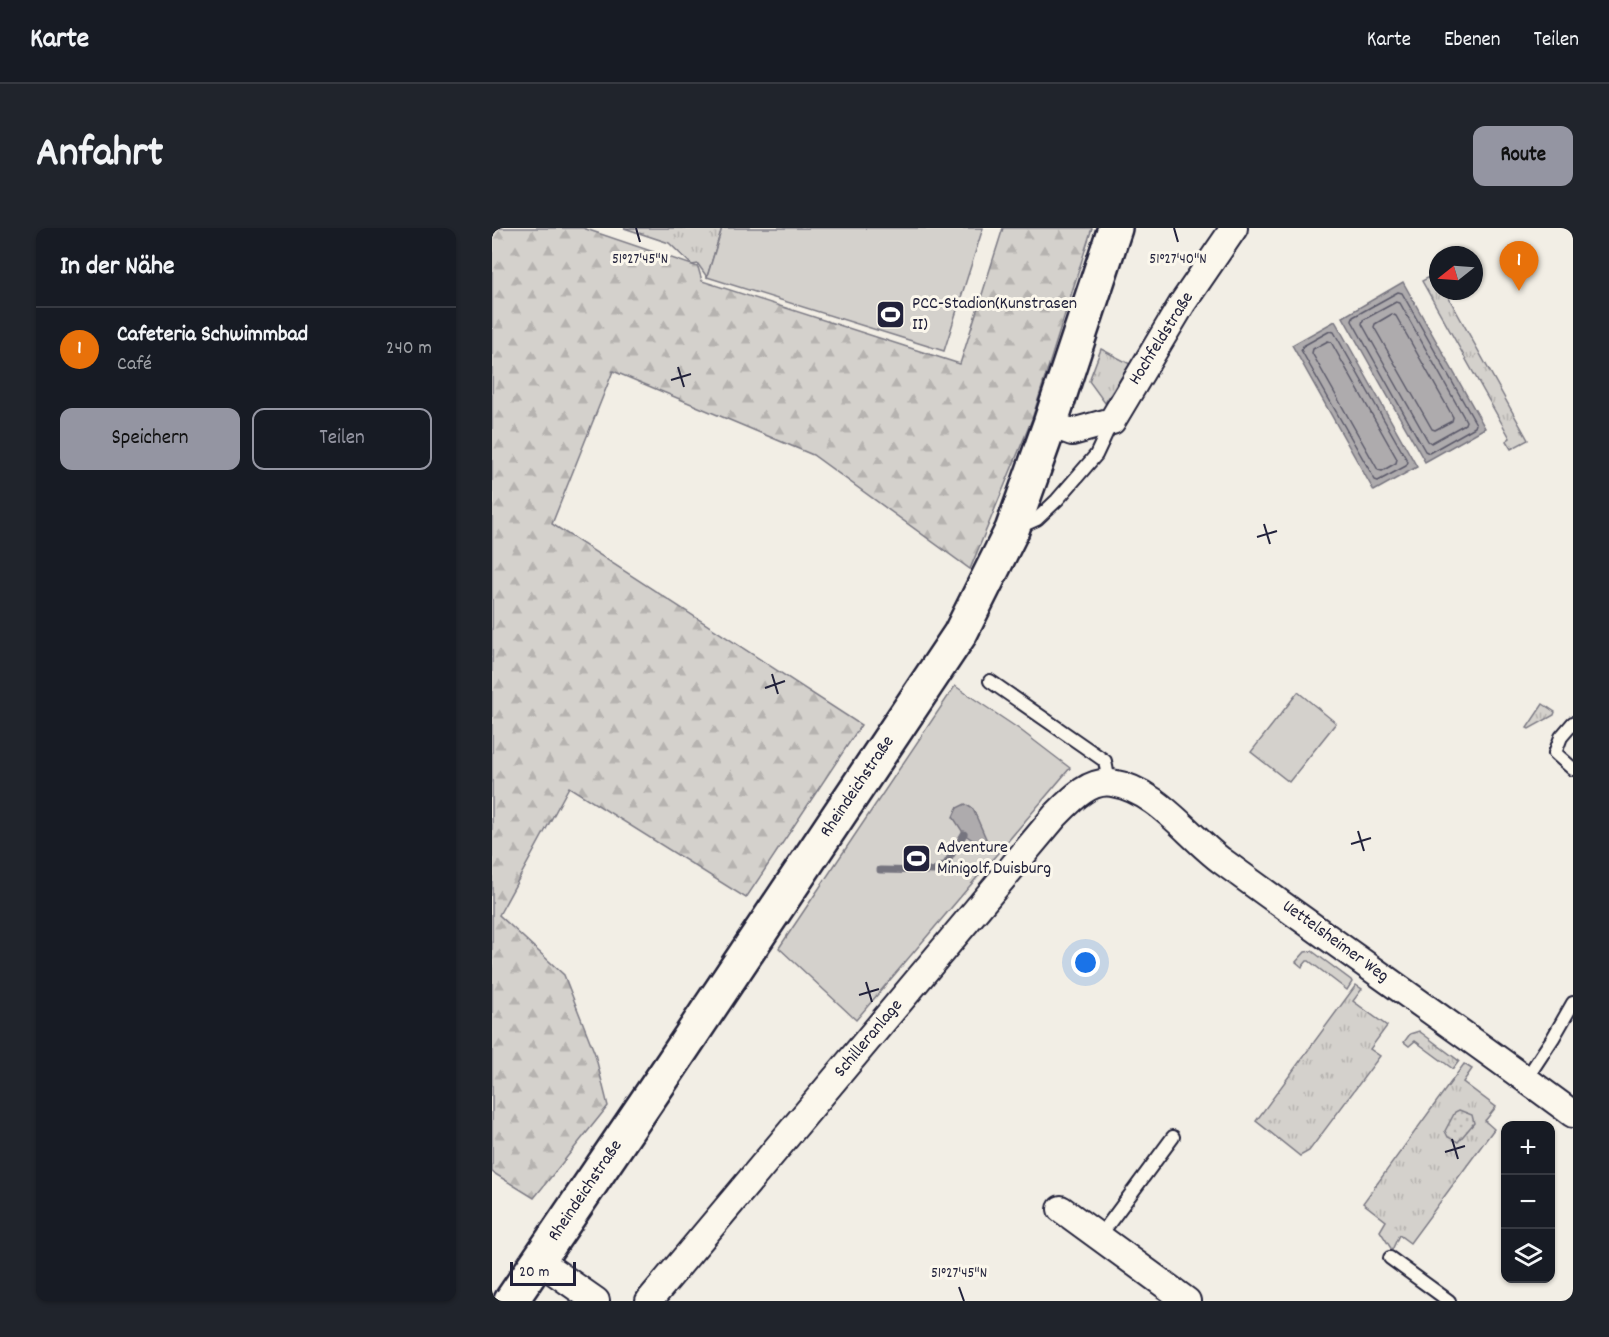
<!DOCTYPE html>
<html lang="de">
<head>
<meta charset="utf-8">
<style>
	:root { --surface:#171b24; --page:#20242c; --text:#f1f3f6; --muted:#9ea1a6; --line:#363941; --accent:#9495a2 }
	body { margin:0; font-family:Dekko,sans-serif; background:var(--page); color:var(--text) }
	.controls { position:absolute; right:18px; bottom:18px; display:grid; overflow:hidden; border-radius:12px; box-shadow:0 2px 4px #0004 }
	.controls button { width:54px; height:54px; display:grid; place-items:center; padding:0; border:0; border-bottom:2px solid var(--line); background:var(--surface); color:var(--text); font:30px sans-serif }
	.compass { position:absolute; left:937px; top:18px; width:54px; height:54px; border-radius:50%; background:var(--surface); box-shadow:0 2px 4px #0004; rotate:253deg }
	.scale { position:absolute; left:18px; bottom:15px; width:66px; box-sizing:border-box; padding-left:6px; border:3px solid #22223b; border-top:0; font-size:16px; line-height:21px; white-space:nowrap; color:#22223b; -webkit-text-stroke:4px #fbf7ec; paint-order:stroke }
	.you { position:absolute; left:594px; top:735px; width:21px; height:21px; margin:-15px; border:4px solid #fff; border-radius:50%; background:#1a73e8; box-shadow:0 0 0 9px #1a73e833 }
	.badge { display:grid; place-items:center; width:39px; height:39px; border-radius:50%; background:var(--accent); color:#fff; font-size:20px; font-weight:700 }
	.pin { position:absolute; translate:-50% -50px; filter:drop-shadow(0 2px 3px #0008) }
	.pin::after { content:''; position:absolute; top:32px; width:21px; height:18px; background:inherit; clip-path:polygon(0 0,100% 0,50% 100%) }
	.list { margin:0; padding:0; list-style:none }
	h2 { display:flex; justify-content:space-between; align-items:center; height:78px; margin:0; padding:0 24px; font-size:26px }
	h2 small { font-size:20px; font-weight:400; color:var(--muted) }
	.list li { display:grid; grid-template-columns:39px 1fr auto; gap:18px; align-items:center; box-sizing:border-box; height:84px; padding:0 24px; border-top:2px solid var(--line) }
	.list b { display:block; font-size:22px; white-space:nowrap }
	.list p { margin:0; font-size:20px; white-space:nowrap; color:var(--muted) }
	.list em { font-size:20px; font-style:normal; color:var(--muted) }
	.actions { display:flex; gap:12px; padding:18px 24px }
	.actions a { flex:1; padding:14px 0; border:2px solid var(--accent); border-radius:12px; text-align:center; font-size:21px; color:var(--accent) }
	.actions .main { background:var(--accent); color:#111 }
	.icon { flex:none; width:33px; height:33px; fill:none; stroke:currentColor; stroke-width:2; stroke-linecap:round; stroke-linejoin:round }
	.map { position:relative; flex:none; width:1081px; height:1073px; overflow:hidden; border-radius:12px }
	header { display:flex; align-items:center; gap:36px; box-sizing:border-box; height:84px; padding:0 30px; background:var(--surface); border-bottom:2px solid var(--line) }
	header strong { font-size:28px }
	nav { display:flex; gap:33px; margin-inline-start:auto; font-size:21px }
	.intro { display:flex; align-items:center; justify-content:space-between; box-sizing:border-box; height:144px; padding:0 36px }
	h1 { margin:0; font-size:42px }
	.button { padding:15px 27px; border-radius:12px; background:var(--accent); color:#111; font-size:21px; font-weight:700 }
	main { display:flex; gap:36px; padding:0 36px }
	aside { flex:1; background:var(--surface); border-radius:12px; box-shadow:0 2px 4px #0004 }
	.map>svg:first-child { display:block }
</style>
</head>
<body>
<header>
<strong>Karte</strong>
<nav><a>Karte</a><a>Ebenen</a><a>Teilen</a></nav>
</header>
<div class="intro"><h1>Anfahrt</h1><a class="button">Route</a></div>
<main>
<aside>
<h2>In der Nähe<small></small></h2>
<ul class="list">
<li><span class="badge" style="background:#e8710a">1</span><div><b>Cafeteria Schwimmbad</b><p>Café</p></div><em>240 m</em></li>
</ul>
<div class="actions"><a class="main">Speichern</a><a>Teilen</a></div>
</aside>
<div class="map">
<svg width="1081" height="1073" viewBox="0 0 1081 1073">
	<defs>
		<pattern id="grass-tufts" width="24" height="20" patternUnits="userSpaceOnUse" patternTransform="scale(1.5)"><rect width="24" height="20" fill="#d4d1cc"/><path d="M3 7l-1-3M5 7V3M7 7l1-3M15 17l-1-3M17 17v-4M19 17l1-3" fill="none" stroke="#b6b3b0"/></pattern>
		<pattern id="forest-firs" width="22" height="20" patternUnits="userSpaceOnUse" patternTransform="scale(1.5)"><rect width="22" height="20" fill="#d4d1cc"/><path d="M5 1l3.5 6h-7zM16 11l3.5 6h-7z" fill="#b6b3b0"/></pattern>
		<pattern id="park-dots" width="8" height="8" patternUnits="userSpaceOnUse" patternTransform="scale(1.5)"><rect width="8" height="8" fill="#d4d1cc"/><path d="M2 2h.1M6 6h.1" fill="none" stroke="#b6b3b0" stroke-width="1.8" stroke-linecap="round"/></pattern>
	</defs>
	<rect width="100%" height="100%" fill="#f2eee5"/>
	<filter id="ink" filterUnits="userSpaceOnUse"><feTurbulence type="fractalNoise" baseFrequency=".0167" numOctaves="2"/><feDisplacementMap in="SourceGraphic" scale="12" xChannelSelector="R" yChannelSelector="G"/><feConvolveMatrix kernelMatrix="1 2 1 2 8 2 1 2 1" color-interpolation-filters="sRGB"/></filter>
	<g filter="url(#ink)">
		<path fill="url(#grass-tufts)" stroke="#7b7a84" stroke-width="1.5" d="M 132,0 L 230,0 L 215,49 L 206,36 L 200,37 L 177,15 Z
			M 943,46 L 946,51 L 946,63 L 953,63 L 1036,212 L 1019,221 L 1014,213 L 1018,210 L 930,53 Z
			M 609,121 L 638,136 L 613,175 L 597,153 Z
			M 1051,476 L 1063,484 L 1062,487 L 1037,501 L 1035,500 Z
			M 820,723 L 859,752 L 860,754 L 855,762 L 817,733 L 815,733 L 810,739 L 804,734 L 813,724 Z
			M 864,757 L 870,761 L 861,773 L 895,798 L 878,821 L 888,828 L 817,923 L 808,928 L 764,893 Z
			M 927,803 L 967,833 L 961,841 L 923,813 L 917,818 L 912,814 L 918,806 Z
			M 972,836 L 980,841 L 971,854 L 1004,879 L 993,893 L 1002,901 L 918,1015 L 907,1007 L 900,1022 L 888,1003 L 894,993 L 871,975 Z"/>
		<path fill="url(#forest-firs)" stroke="#7b7a84" stroke-width="1.5" d="M 0,0 L 91,0 L 206,39 L 210,53 L 468,136 L 511,0 L 600,0 L 540,191 L 478,341 L 321,227 L 121,143 L 60,296 L 369,497 L 254,670 L 77,559 L 7,687 L 72,747 L 103,826 L 116,878 L 42,970 L 0,944 Z"/>
		<path fill="url(#park-dots)" stroke="#7b7a84" stroke-width="1.5" d="M 967,882 L 980,887 L 982,895 L 966,914 L 956,909 L 953,903 L 963,884 Z"/>
		<path fill="#d4d1cc" stroke="#7b7a84" stroke-width="1.5" d="M 230,0 L 491,0 L 452,123 L 215,49 Z
			M 463,458 L 527,501 L 578,540 L 364,792 L 287,720 Z
			M 806,464 L 844,495 L 797,554 L 759,524 Z"/>
		<path fill="#aeabad" stroke="#76747f" stroke-width="1.5" d="M 911,54 L 993,200 L 933,234 L 851,89 Z
			M 843,93 L 925,239 L 882,263 L 800,117 Z
			M 473,576 L 481,581 L 496,615 L 489,618 L 472,606 L 461,589 L 465,580 Z"/>
		<g fill="none" stroke-linecap="round" stroke-linejoin="round">
			<path stroke="#5a5969" stroke-width="1.5" d="M 906,64 L 910,65 L 984,196 L 983,199 L 937,225 L 933,223 L 860,93 L 861,89 Z
				M 904,74 L 908,75 L 974,193 L 973,196 L 939,215 L 936,213 L 870,96 L 871,92 Z
				M 900,86 L 904,88 L 961,189 L 960,193 L 943,202 L 940,201 L 882,99 L 883,96 Z
				M 838,103 L 842,104 L 916,234 L 914,238 L 886,253 L 883,252 L 809,122 L 811,118 Z
				M 836,113 L 839,114 L 905,231 L 904,235 L 890,243 L 886,242 L 820,125 L 821,121 Z"/>
			<path stroke="#76747f" stroke-width="7" d="M 388,642 L 442,643 L 454,636 L 472,606"/>
			<defs>
				<path id="lane" d="M 527,299 L 545,291 L 565,272 L 604,227 L 620,193
					M 498,453 L 613,533 L 617,554
					M 1081,495 L 1069,509 L 1063,525 L 1081,541
					M 1034,851 L 1061,810 L 1081,775
					M 607,1009 L 681,909
					M 898,1030 L 957,1073"/>
				<path id="street" d="M 558,196 L 580,204 L 620,193 L 690,76 L 742,0
					M 569,981 L 695,1073
					M 47,1033 L 104,1073
					M 157,1073 L 563,588 C 577,574 597,551 620,555 C 665,562 695,607 730,633 C 846,718 965,800 1081,886"/>
				<path id="secondary" d="M 19,1073 L 180,836 L 468,406 L 520,302 L 558,196 L 623,0"/>
			</defs>
			<use href="#lane" stroke="#22223b" stroke-width="16"/>
			<use href="#street" stroke="#22223b" stroke-width="30"/>
			<use href="#secondary" stroke="#22223b" stroke-width="38"/>
			<use href="#lane" stroke="#fbf7ec" stroke-width="12"/>
			<use href="#street" stroke="#fbf7ec" stroke-width="26"/>
			<use href="#secondary" stroke="#fbf7ec" stroke-width="33"/>
		</g>
	</g>
	<path fill="none" stroke="#22223b" stroke-width="2" d="M 144,0 L 148,14M 682,0 L 686,14M 186,139 L 192,159M 179,152 L 199,146M 772,296 L 778,316M 765,309 L 785,303M 280,446 L 286,466M 273,460 L 293,453M 866,603 L 872,623M 859,616 L 879,610M 374,754 L 380,774M 367,767 L 387,761M 960,911 L 966,931M 953,924 L 973,918M 467,1059 L 472,1073"/>
	<defs>
		<symbol id="stadium-square" viewBox="-11 -11 22 22"><rect x="-9" y="-9" width="18" height="18" rx="4" fill="#22223b" stroke="#fbf7ec"/><path d="M0-5a6.5 5 0 1 0 0 10a6.5 5 0 1 0 0-10ZM-3.5-1.8h7v3.6h-7Z" fill="#fff"/></symbol>
	</defs>
	<g fill-rule="evenodd">
		<use href="#stadium-square" x="382" y="70" width="33" height="33"/>
		<use href="#stadium-square" x="408" y="614" width="33" height="33"/>
	</g>
	<g text-anchor="middle" dominant-baseline="central" stroke-width="6" stroke-linejoin="round" paint-order="stroke">
		<g font-size="18" fill="#22223b" stroke="#fbf7ec" text-anchor="start">
			<text x="420" y="76">PCC-Stadion(Kunstrasen<tspan x="420" dy="21">II)</tspan></text>
			<text x="445" y="620">Adventure<tspan x="445" dy="21">Minigolf Duisburg</tspan></text>
		</g>
		<g font-size="18" fill="#22223b" stroke="#fbf7ec">
			<text transform="translate(670 111) rotate(-58)">Hochfeldstraße</text>
			<text transform="translate(366 559) rotate(-56)">Rheindeichstraße</text>
			<text transform="translate(843 714) rotate(36)">Uettelsheimer Weg</text>
			<text transform="translate(377 811) rotate(-50)">Schilleranlage</text>
			<text transform="translate(94 963) rotate(-56)">Rheindeichstraße</text>
		</g>
	</g>
	<g font-size="15" text-anchor="middle" fill="#22223b" stroke="#fbf7ec" stroke-width="6" stroke-linejoin="round" paint-order="stroke">
		<text x="148" y="35">51°27'45"N</text>
		<text x="686" y="35">51°27'40"N</text>
		<text x="467" y="1049">51°27'45"N</text>
	</g>
</svg>
<div class="controls">
<button>+</button>
<button>−</button>
<button><svg class="icon" aria-label="layers" viewBox="0 0 24 24"><path d="M12 4l9 5-9 5-9-5zM3 14l9 5 9-5"/></svg></button>
</div>
<svg class="compass" viewBox="-18 -18 36 36"><path d="M0-13l5 13h-10z" fill="#e53935"/><path d="M0 13l5-13h-10z" fill="#9ea1a6"/></svg>
<div class="scale">20 m</div>
<div class="you"></div>
<div class="pin badge" style="left:1027px;top:63px;background:#e8710a">1</div>
</div>
</main>
</body>
</html>
